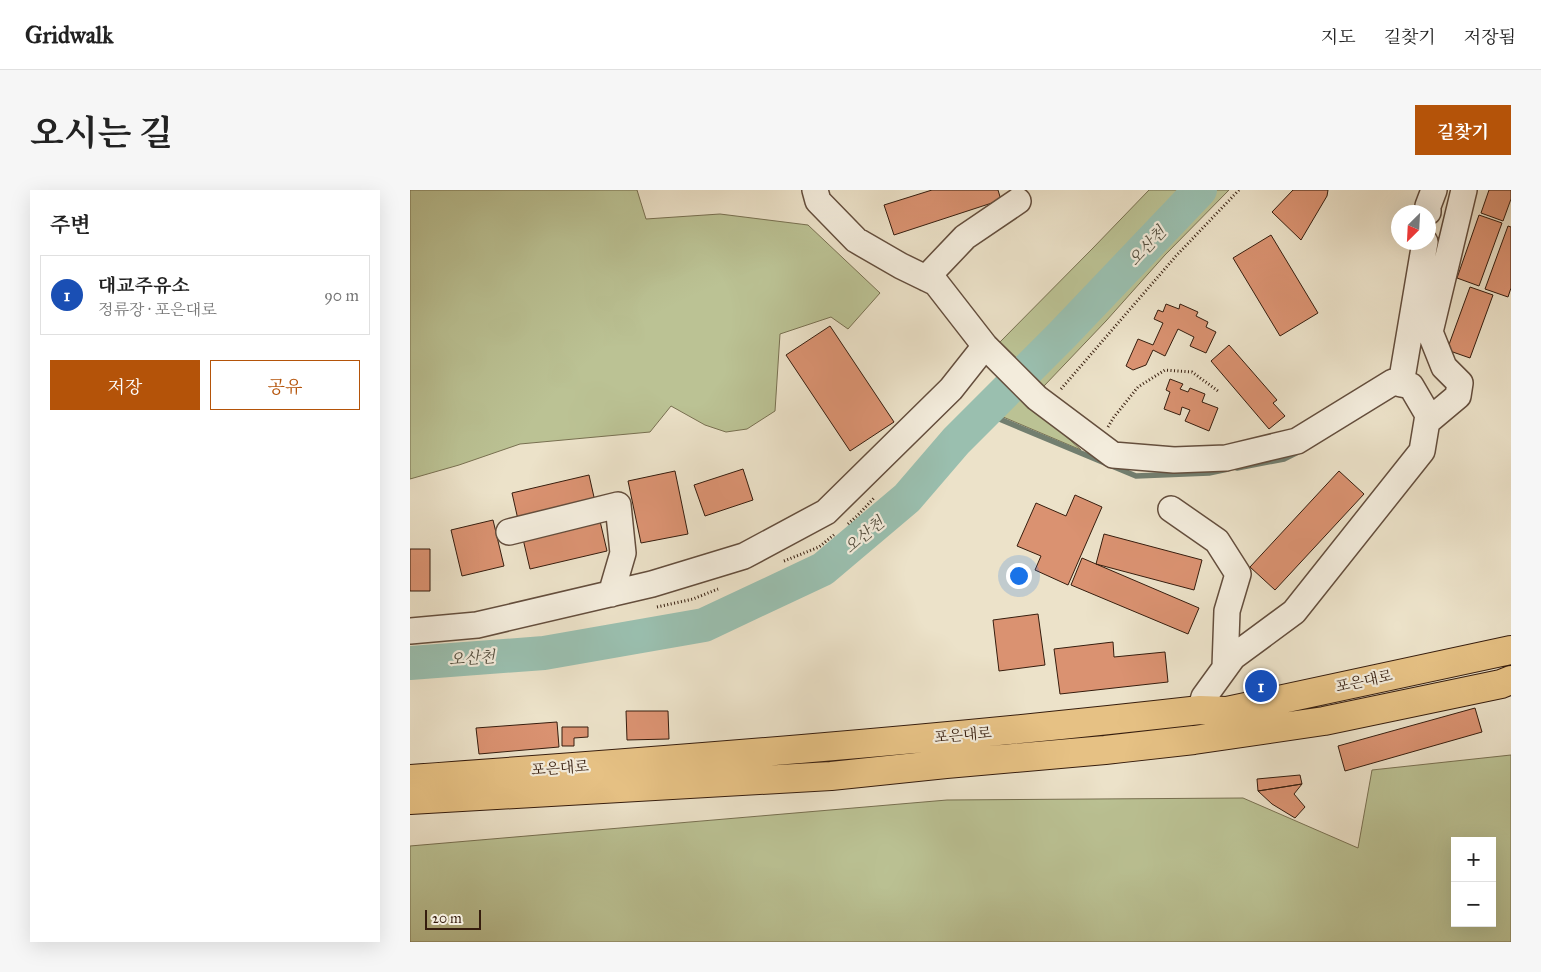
<!DOCTYPE html>
<html lang="ko">
<head>
<meta charset="utf-8">
<style>
	:root { --surface:#fff; --page:#f6f6f6; --text:#222; --muted:#767676; --line:#e0e0e0; --accent:#b45309 }
	body { margin:0; font-family:"IM FELL Great Primer","Noto Serif KR",serif; background:var(--page); color:var(--text) }
	.controls { position:absolute; right:15px; bottom:15px; display:grid; overflow:hidden; border-radius:0px; box-shadow:0 5px 20px #0002 }
	.controls button { width:45px; height:45px; display:grid; place-items:center; padding:0; border:0; border-bottom:1px solid var(--line); background:var(--surface); color:var(--text); font:25px sans-serif }
	.compass { position:absolute; left:981px; top:15px; width:45px; height:45px; border-radius:50%; background:var(--surface); box-shadow:0 5px 20px #0002; rotate:204deg }
	.scale { position:absolute; left:15px; bottom:12px; width:56px; box-sizing:border-box; padding-left:5px; border:2px solid #361d0e; border-top:0; font-size:14px; line-height:18px; white-space:nowrap; color:#361d0e; -webkit-text-stroke:4px #f3ecdc; paint-order:stroke }
	.you { position:absolute; left:608px; top:385px; width:18px; height:18px; margin:-12px; border:4px solid #fff; border-radius:50%; background:#1a73e8; box-shadow:0 0 0 8px #1a73e833 }
	.badge { display:grid; place-items:center; width:32px; height:32px; border-radius:50%; background:var(--accent); color:#fff; font-size:16px; font-weight:700 }
	.pin { position:absolute; translate:-50% -50%; border:2px solid #fff; box-shadow:0 1px 5px #0006 }
	.list { margin:0; padding:0; list-style:none }
	h2 { display:flex; justify-content:space-between; align-items:center; height:65px; margin:0; padding:0 20px; font-size:21px }
	h2 small { font-size:16px; font-weight:400; color:var(--muted) }
	.list li { display:grid; grid-template-columns:32px 1fr auto; gap:15px; align-items:center; box-sizing:border-box; height:80px; margin:0 10px 10px; padding:0 10px; border:1px solid var(--line); border-radius:0px }
	.list b { display:block; font-size:19px; white-space:nowrap }
	.list p { margin:0; font-size:16px; white-space:nowrap; color:var(--muted) }
	.list em { font-size:16px; font-style:normal; color:var(--muted) }
	.actions { display:flex; gap:10px; padding:15px 20px }
	.actions a { flex:1; padding:11px 0; border:1px solid var(--accent); border-radius:0px; text-align:center; font-size:18px; color:var(--accent) }
	.actions .main { background:var(--accent); color:#fff }
	.map { position:relative; flex:none; width:1101px; height:752px; overflow:hidden; border-radius:0px }
	header { display:flex; align-items:center; gap:30px; box-sizing:border-box; height:70px; padding:0 25px; background:var(--surface); border-bottom:1px solid var(--line) }
	header strong { font-size:24px }
	nav { display:flex; gap:28px; margin-inline-start:auto; font-size:18px }
	.intro { display:flex; align-items:center; justify-content:space-between; box-sizing:border-box; height:120px; padding:0 30px }
	h1 { margin:0; font-size:35px }
	.button { padding:12px 22px; border-radius:0px; background:var(--accent); color:#fff; font-size:18px; font-weight:700 }
	main { display:flex; gap:30px; padding:0 30px }
	aside { flex:1; background:var(--surface); border-radius:0px; box-shadow:0 5px 20px #0002 }
	.map>svg:first-child { display:block }
</style>
</head>
<body>
<header>
<strong>Gridwalk</strong>
<nav><a>지도</a><a>길찾기</a><a>저장됨</a></nav>
</header>
<div class="intro"><h1>오시는 길</h1><a class="button">길찾기</a></div>
<main>
<aside>
<h2>주변<small></small></h2>
<ul class="list">
<li><span class="badge" style="background:#1a4fb4">1</span><div><b>대교주유소</b><p>정류장 · 포은대로</p></div><em>90 m</em></li>
</ul>
<div class="actions"><a class="main">저장</a><a>공유</a></div>
</aside>
<div class="map">
<svg width="1101" height="752" viewBox="0 0 1101 752">
	<rect width="100%" height="100%" fill="#ece2c9"/>
	<filter id="stains"><feTurbulence type="fractalNoise" baseFrequency=".004" numOctaves="4"/><feColorMatrix values="0 0 0 0 .2 0 0 0 0 .09 0 0 0 0 .02 0 0 0 .5 -.17"/></filter>
	<radialGradient id="worn" r=".72"><stop offset=".6" stop-color="#630" stop-opacity="0"/><stop offset="1" stop-color="#630" stop-opacity=".3"/></radialGradient>
	<path fill="#bbc294" stroke="#787051" fill-rule="evenodd" d="M 0,0 L 227,0 L 236,29 L 310,24 L 398,35 L 470,103 L 438,139 L 421,127 L 370,144 L 365,221 L 337,239 L 316,242 L 295,235 L 261,216 L 240,242 L 110,254 L 49,275 L 0,289 Z
		M 739,0 L 784,0 L 614,175 L 590,152 L 683,58 Z
		M 795,0 L 819,0 L 755,65 L 696,131 L 634,196 L 622,185 Z
		M 603,198 L 671,260 L 579,221 Z
		M 1101,565 L 1101,752 L 0,752 L 0,656 L 537,610 L 833,608 L 948,658 L 962,580 ZM 1045,651 L 1082,651 L 1082,733 L 1045,733 Z"/>
	<g fill="none" stroke-linecap="round" stroke-linejoin="round">
		<path stroke="#727e6f" stroke-width="5.5" d="M 575,223 L 726,286 L 799,283 L 818,279
			M 827,278 L 874,269 L 888,262"/>
		<path stroke="#9abfaf" stroke-width="34" d="M 0,473 L 134,463 L 294,435 L 413,379 L 497,308 L 546,251 L 652,145 L 790,0"/>
	</g>
	<path fill="#da9271" stroke="#361d0e" d="M 522,0 L 588,0 L 591,10 L 484,45 L 474,15 Z
		M 883,0 L 918,0 L 917,6 L 891,50 L 862,22 Z
		M 1079,0 L 1101,0 L 1101,9 L 1093,31 L 1071,23 Z
		M 1069,25 L 1092,33 L 1069,96 L 1047,88 Z
		M 1098,36 L 1101,37 L 1101,98 L 1098,107 L 1075,99 Z
		M 861,45 L 908,123 L 870,146 L 823,68 Z
		M 1060,97 L 1083,105 L 1060,168 L 1037,160 Z
		M 756,114 L 769,119 L 770,114 L 788,122 L 786,126 L 798,132 L 796,137 L 806,142 L 796,163 L 780,156 L 784,147 L 768,139 L 755,166 L 743,160 L 736,175 L 723,180 L 716,176 L 728,149 L 743,155 L 753,133 L 744,129 L 748,120 L 753,122 Z
		M 420,136 L 484,232 L 440,261 L 376,165 Z
		M 819,155 L 867,210 L 863,213 L 875,226 L 859,239 L 801,171 Z
		M 760,189 L 773,194 L 770,199 L 778,202 L 780,198 L 795,204 L 792,212 L 808,218 L 799,241 L 775,231 L 780,220 L 772,217 L 770,225 L 754,219 L 760,202 L 756,200 Z
		M 333,279 L 343,310 L 295,326 L 284,295 Z
		M 265,281 L 278,344 L 231,353 L 218,291 Z
		M 929,281 L 954,304 L 865,400 L 840,377 Z
		M 179,285 L 186,316 L 109,334 L 102,303 Z
		M 665,305 L 692,317 L 658,395 L 625,380 L 631,366 L 607,356 L 626,313 L 656,326 Z
		M 83,330 L 94,376 L 52,386 L 41,340 Z
		M 190,331 L 197,361 L 120,379 L 113,349 Z
		M 694,344 L 792,370 L 784,400 L 686,374 Z
		M 0,359 L 20,359 L 20,401 L 0,401 Z
		M 672,368 L 789,418 L 778,444 L 661,395 Z
		M 628,424 L 635,475 L 589,481 L 583,430 Z
		M 703,452 L 704,467 L 755,462 L 758,492 L 650,504 L 644,459 Z
		M 1065,518 L 1072,542 L 935,581 L 928,556 Z
		M 216,521 L 258,521 L 259,549 L 217,550 Z
		M 147,532 L 149,557 L 69,564 L 66,538 Z
		M 152,537 L 178,537 L 178,547 L 164,548 L 164,556 L 152,556 Z
		M 890,585 L 892,594 L 848,601 L 847,589 Z
		M 892,594 L 884,604 L 895,617 L 885,628 L 862,614 L 848,601 Z"/>
	<g fill="none" stroke-linecap="round" stroke-linejoin="round">
		<defs>
			<path id="minor" d="M 405,0 L 408,11 L 446,50 L 491,76 L 526,93 L 575,156 L 627,208 L 703,265 L 764,270 L 816,268 L 887,251 L 983,192 L 1001,196 L 1018,225 L 1012,261 L 884,422 L 823,467 L 794,507 L 790,520
				M 1018,22 L 1018,16 L 1024,0
				M 516,88 L 555,47 L 608,11
				M 991,194 L 1015,52
				M 1017,232 L 1048,206 L 1050,193 L 1034,177 L 1020,142 L 1054,0
				M 761,319 L 807,351 L 828,384 L 817,421 L 815,477
				M 99,342 L 208,315 L 213,363 L 201,404
				M 0,441 L 67,435 L 242,394 L 334,366 L 416,322 L 541,199 L 575,156"/>
			<path id="highway" d="M 0,589 C 264,570 527,550 790,520 L 817,521 L 1101,460
				M 0,610 L 421,586 L 536,574 L 695,560 L 784,550 L 914,531 L 1091,494 L 1101,490"/>
		</defs>
		<use href="#minor" stroke="#644e3d" stroke-width="28"/>
		<use href="#highway" stroke="#361d0e" stroke-width="30"/>
		<path stroke="#361d0e" stroke-width="3" stroke-dasharray="1 2.5" stroke-linecap="butt" d="M 651,199 L 766,66 L 829,0
			M 698,237 L 704,227 L 728,197 L 755,180 L 782,182 L 808,201
			M 438,334 L 448,325 L 464,308
			M 374,371 L 409,357 L 425,344
			M 247,417 L 283,409 L 308,399"/>
		<use href="#minor" stroke="#f3ecdc" stroke-width="25"/>
		<use href="#highway" stroke="#e6c184" stroke-width="28"/>
	</g>
	<g text-anchor="middle" dominant-baseline="central" stroke-width="4.5" stroke-linejoin="round" paint-order="stroke">
		<g font-size="15" fill="#361d0e" stroke="#f3ecdc">
			<text transform="translate(954 491) rotate(-12)">포은대로</text>
			<text transform="translate(553 545) rotate(-5)">포은대로</text>
			<text transform="translate(150 578) rotate(-4)">포은대로</text>
		</g>
		<g font-size="16" font-style="italic" fill="#544e3e" stroke="#f3ecdc">
			<text transform="translate(737 56) rotate(-47)">오산천</text>
			<text transform="translate(454 345) rotate(-40)">오산천</text>
			<text transform="translate(62 468) rotate(-4)">오산천</text>
		</g>
	</g>
	<rect width="100%" height="100%" filter="url(#stains)"/>
	<rect width="100%" height="100%" fill="url(#worn)"/>
</svg>
<div class="controls">
<button>+</button>
<button>−</button>
</div>
<svg class="compass" viewBox="-18 -18 36 36"><path d="M0-13l5 13h-10z" fill="#e53935"/><path d="M0 13l5-13h-10z" fill="#767676"/></svg>
<div class="scale">20 m</div>
<div class="you"></div>
<div class="pin badge" style="left:851px;top:496px;background:#1a4fb4">1</div>
</div>
</main>
</body>
</html>
